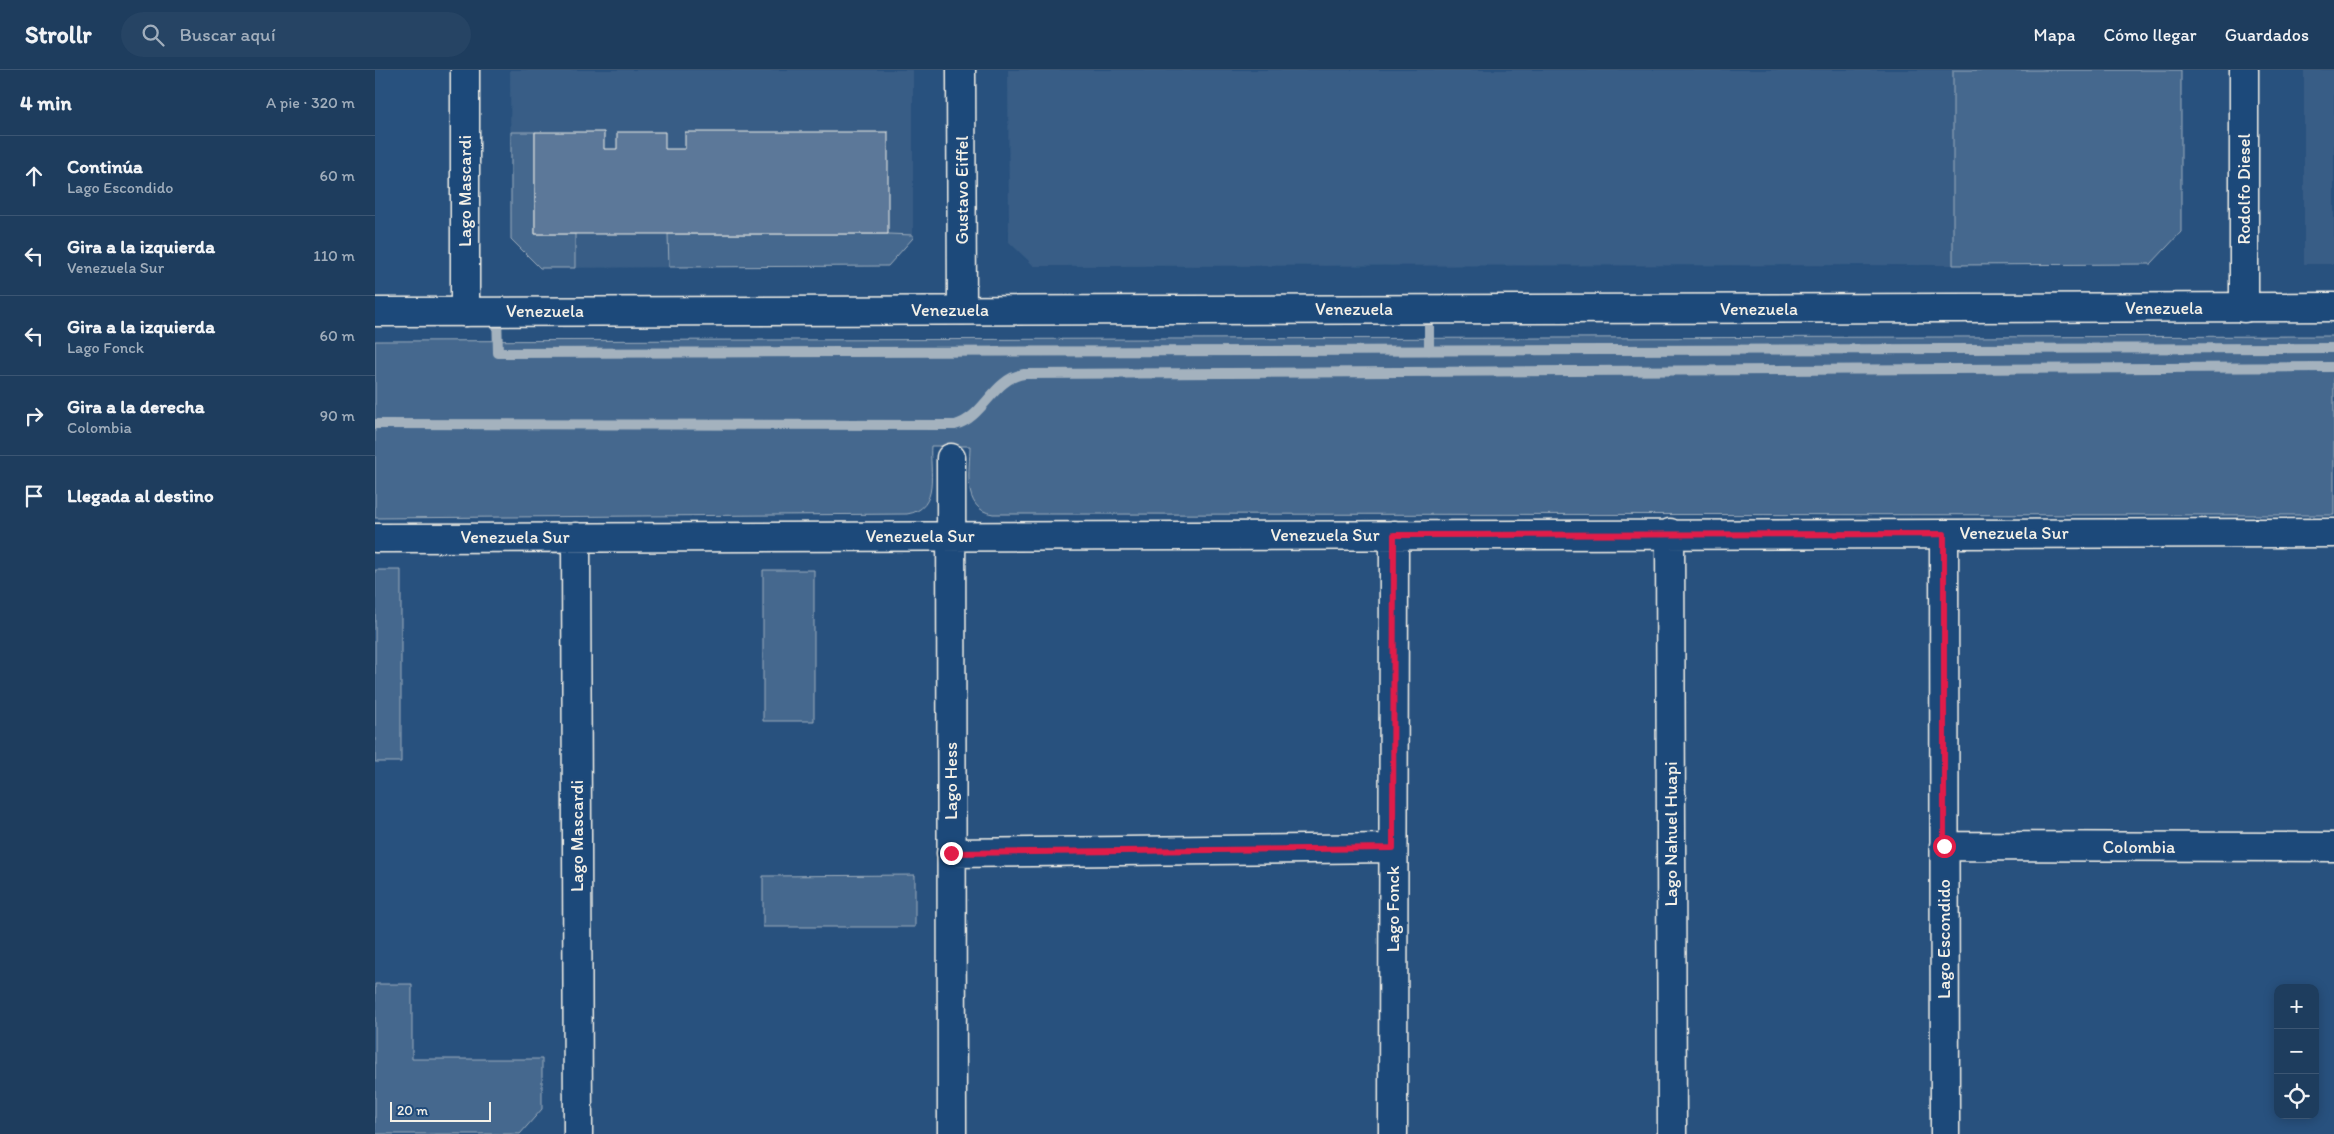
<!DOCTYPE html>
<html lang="es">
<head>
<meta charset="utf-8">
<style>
	:root { --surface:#1e3d5e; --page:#264464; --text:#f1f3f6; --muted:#a1aebc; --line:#3c5673 }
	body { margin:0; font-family:Itim,sans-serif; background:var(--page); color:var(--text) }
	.controls { position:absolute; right:15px; bottom:15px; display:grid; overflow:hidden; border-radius:10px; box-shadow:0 2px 12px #0003 }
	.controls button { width:45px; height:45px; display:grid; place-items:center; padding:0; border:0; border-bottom:1px solid var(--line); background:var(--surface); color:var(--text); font:25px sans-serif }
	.scale { position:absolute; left:15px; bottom:12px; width:101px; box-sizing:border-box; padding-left:5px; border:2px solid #f4f1e8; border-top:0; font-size:14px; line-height:18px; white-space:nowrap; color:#f4f1e8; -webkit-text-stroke:4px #1f4a7a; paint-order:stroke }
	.stop { position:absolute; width:15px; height:15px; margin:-11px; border:4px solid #e11d48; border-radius:50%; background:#fff }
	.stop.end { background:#e11d48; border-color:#fff; box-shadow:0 1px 5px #0008 }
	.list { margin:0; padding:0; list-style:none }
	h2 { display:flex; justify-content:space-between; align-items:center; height:65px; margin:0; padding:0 20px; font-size:21px }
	h2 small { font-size:16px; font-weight:400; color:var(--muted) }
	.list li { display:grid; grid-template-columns:32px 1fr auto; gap:15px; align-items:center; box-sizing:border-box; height:80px; padding:0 20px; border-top:1px solid var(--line) }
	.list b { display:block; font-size:19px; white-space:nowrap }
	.list p { margin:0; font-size:16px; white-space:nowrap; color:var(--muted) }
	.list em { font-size:16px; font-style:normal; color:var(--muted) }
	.icon { flex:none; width:28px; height:28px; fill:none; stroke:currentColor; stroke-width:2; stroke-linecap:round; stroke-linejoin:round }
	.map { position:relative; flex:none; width:1959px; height:1064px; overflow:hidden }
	header { display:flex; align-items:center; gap:30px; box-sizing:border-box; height:70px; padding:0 25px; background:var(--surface); border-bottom:1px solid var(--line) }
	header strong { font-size:24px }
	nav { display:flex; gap:28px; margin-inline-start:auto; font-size:18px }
	.search { width:350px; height:45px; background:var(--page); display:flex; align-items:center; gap:12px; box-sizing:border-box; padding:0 18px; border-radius:28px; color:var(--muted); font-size:19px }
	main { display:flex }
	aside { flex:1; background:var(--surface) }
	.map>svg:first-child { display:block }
</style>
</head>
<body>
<header>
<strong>Strollr</strong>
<div class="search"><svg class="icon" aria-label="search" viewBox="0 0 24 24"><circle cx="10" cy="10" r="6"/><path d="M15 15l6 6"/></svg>Buscar aquí</div>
<nav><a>Mapa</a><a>Cómo llegar</a><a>Guardados</a></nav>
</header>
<main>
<aside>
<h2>4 min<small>A pie · 320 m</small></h2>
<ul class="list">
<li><svg class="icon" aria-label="ahead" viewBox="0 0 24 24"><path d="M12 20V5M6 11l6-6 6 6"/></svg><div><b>Continúa</b><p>Lago Escondido</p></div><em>60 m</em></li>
<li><svg class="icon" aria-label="left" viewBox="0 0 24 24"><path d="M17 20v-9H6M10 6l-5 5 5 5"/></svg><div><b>Gira a la izquierda</b><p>Venezuela Sur</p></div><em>110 m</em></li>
<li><svg class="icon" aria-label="left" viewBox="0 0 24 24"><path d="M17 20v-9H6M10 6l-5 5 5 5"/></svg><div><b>Gira a la izquierda</b><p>Lago Fonck</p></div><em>60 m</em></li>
<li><svg class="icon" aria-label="right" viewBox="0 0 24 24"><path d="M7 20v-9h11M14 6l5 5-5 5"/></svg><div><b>Gira a la derecha</b><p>Colombia</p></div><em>90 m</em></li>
<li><svg class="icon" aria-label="arrive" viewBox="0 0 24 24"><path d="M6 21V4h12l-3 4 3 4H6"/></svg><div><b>Llegada al destino</b></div></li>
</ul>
</aside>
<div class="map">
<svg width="1959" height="1064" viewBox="0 0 1959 1064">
	<rect width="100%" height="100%" fill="#28517e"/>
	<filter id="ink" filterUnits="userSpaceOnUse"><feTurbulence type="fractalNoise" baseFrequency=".02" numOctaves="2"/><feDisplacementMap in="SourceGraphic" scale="10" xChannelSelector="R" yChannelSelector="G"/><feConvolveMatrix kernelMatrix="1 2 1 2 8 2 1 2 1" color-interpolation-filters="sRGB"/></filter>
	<g filter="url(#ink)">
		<path fill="#375d86" d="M 135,0 L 538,0 L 538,168 L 513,196 L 165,198 L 136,169 Z
			M 633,0 L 1578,0 L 1578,195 L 659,196 L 634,172 Z
			M 1929,0 L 1959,0 L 1959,194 L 1929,194 Z"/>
		<path fill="#45688e" stroke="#9cacbb" d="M 1578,0 L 1806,0 L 1806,162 L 1776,194 L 1578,195 Z
			M 136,62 L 160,62 L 160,164 L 200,164 L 200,198 L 165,198 L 136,169 Z
			M 293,164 L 513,164 L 538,165 L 538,168 L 513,196 L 294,197 Z
			M 1959,266 L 1959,445 L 618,444 C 586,439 595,400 595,376 L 556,376 C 554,400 566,439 532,444 L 0,448 L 0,271 Z
			M 0,500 L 26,500 L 26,692 L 0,692 Z
			M 388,500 L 439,500 L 439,651 L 388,651 Z
			M 540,805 L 540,857 L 388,857 L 388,806 Z
			M 0,914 L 37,914 L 37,989 L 167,989 L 167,1039 L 145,1064 L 0,1064 Z"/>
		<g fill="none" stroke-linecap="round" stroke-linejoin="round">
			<path stroke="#a4b2be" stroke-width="10" d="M 1054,240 L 1054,281
				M 122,243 L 123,283 L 1959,278
				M 0,354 L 580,355 C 610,347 617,309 649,304 L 1959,297"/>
		</g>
		<path fill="#5b7899" stroke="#f4f1e8" d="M 160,62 L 229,62 L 229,79 L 242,79 L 242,62 L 290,62 L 290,79 L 310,79 L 310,62 L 513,62 L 513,164 L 160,164 Z"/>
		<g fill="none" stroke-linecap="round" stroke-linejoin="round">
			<defs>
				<path id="street" d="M 90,0 L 90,242
					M 586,0 L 587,240
					M 1869,0 L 1869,238
					M 576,388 L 577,1064
					M 1295,463 L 1297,1064
					M 1569,464 L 1570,1064
					M 201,467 L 203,1064
					M 0,468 L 1959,463
					M 1569,776 L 1959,777
					M 576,783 L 1018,778
					M 1018,1064 L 1019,465"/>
				<path id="secondary" d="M 0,242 L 1959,237"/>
			</defs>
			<use href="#street" stroke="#f4f1e8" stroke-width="31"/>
			<use href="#secondary" stroke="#f4f1e8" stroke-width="31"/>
			<use href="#street" stroke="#1f4a7a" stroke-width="28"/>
			<use href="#secondary" stroke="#1f4a7a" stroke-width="28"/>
		</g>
	</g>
	<g fill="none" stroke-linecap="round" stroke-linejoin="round" filter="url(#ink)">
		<path stroke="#e11d48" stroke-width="6" d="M 576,783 L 1018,778 L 1019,465 L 1569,464 L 1569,776"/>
	</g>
	<g text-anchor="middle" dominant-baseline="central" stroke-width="4.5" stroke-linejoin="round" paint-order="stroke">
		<g font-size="18" fill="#f4f1e8" stroke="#1f4a7a">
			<text transform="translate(1869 119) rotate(-90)">Rodolfo Diesel</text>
			<text transform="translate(587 120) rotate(-90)">Gustavo Eiffel</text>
			<text transform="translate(90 121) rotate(-90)">Lago Mascardi</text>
			<text x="1789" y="238">Venezuela</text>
			<text x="979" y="239">Venezuela</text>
			<text x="1384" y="239">Venezuela</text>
			<text x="575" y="240">Venezuela</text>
			<text x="170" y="241">Venezuela</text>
			<text x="1639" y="463">Venezuela Sur</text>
			<text x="950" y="465">Venezuela Sur</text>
			<text x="545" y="466">Venezuela Sur</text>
			<text x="140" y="467">Venezuela Sur</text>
			<text transform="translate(576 711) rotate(-90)">Lago Hess</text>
			<text transform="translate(1296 764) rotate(-90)">Lago Nahuel Huapi</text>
			<text transform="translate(202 766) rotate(-90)">Lago Mascardi</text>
			<text x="1764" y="777">Colombia</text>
			<text transform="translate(1018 839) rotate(-90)">Lago Fonck</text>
			<text transform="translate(1569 869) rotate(-90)">Lago Escondido</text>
		</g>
	</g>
</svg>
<div class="controls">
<button>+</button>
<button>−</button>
<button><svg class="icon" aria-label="locate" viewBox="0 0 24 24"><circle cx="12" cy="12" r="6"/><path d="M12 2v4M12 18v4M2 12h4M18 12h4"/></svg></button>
</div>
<div class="scale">20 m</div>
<div class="stop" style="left:1569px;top:776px"></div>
<div class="stop end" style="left:576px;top:783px"></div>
</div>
</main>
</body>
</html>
